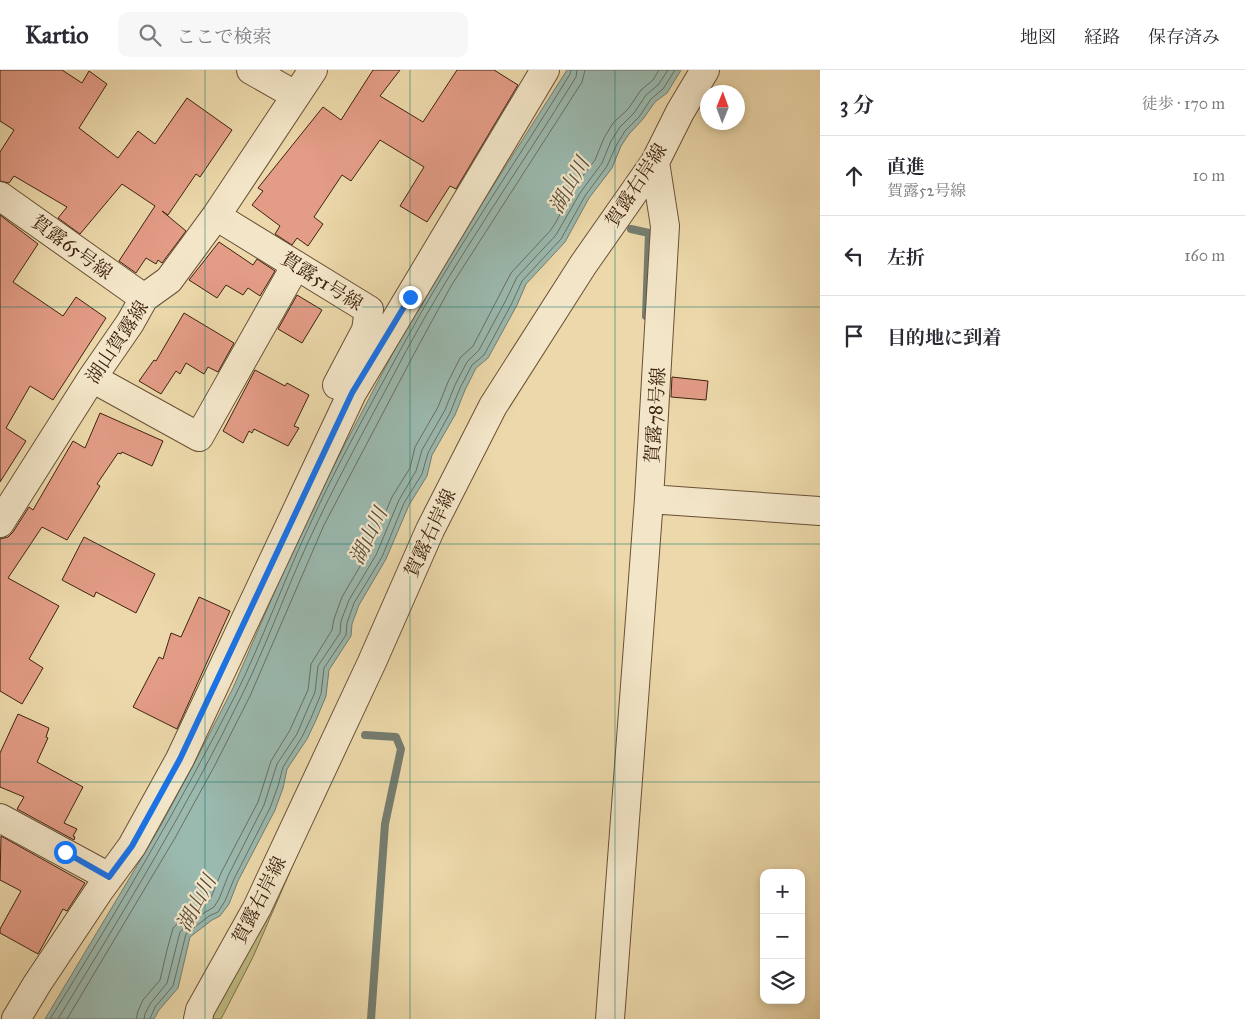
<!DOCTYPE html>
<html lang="ja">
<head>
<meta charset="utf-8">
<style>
	:root { --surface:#fff; --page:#f7f7f7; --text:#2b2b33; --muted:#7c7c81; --line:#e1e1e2 }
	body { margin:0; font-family:"IM FELL Great Primer","Noto Serif JP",serif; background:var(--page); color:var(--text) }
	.controls { position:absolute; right:15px; bottom:15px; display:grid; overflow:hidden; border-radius:10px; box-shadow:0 2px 8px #0003 }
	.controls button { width:45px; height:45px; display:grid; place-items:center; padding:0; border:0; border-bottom:1px solid var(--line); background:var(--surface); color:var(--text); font:25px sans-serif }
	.compass { position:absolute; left:700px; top:15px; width:45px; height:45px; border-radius:50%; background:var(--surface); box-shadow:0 2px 8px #0003; rotate:1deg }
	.stop { position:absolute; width:15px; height:15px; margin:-11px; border:4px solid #1a73e8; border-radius:50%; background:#fff }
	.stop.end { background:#1a73e8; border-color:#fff; box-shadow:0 1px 5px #0008 }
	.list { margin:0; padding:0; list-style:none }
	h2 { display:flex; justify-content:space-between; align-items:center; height:65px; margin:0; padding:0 20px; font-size:21px }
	h2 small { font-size:16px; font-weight:400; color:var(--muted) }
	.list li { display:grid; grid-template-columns:32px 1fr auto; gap:15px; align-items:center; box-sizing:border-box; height:80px; padding:0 20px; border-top:1px solid var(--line) }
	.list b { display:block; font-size:19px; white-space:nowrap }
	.list p { margin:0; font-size:16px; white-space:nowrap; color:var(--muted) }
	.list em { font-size:16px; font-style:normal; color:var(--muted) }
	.icon { flex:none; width:28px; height:28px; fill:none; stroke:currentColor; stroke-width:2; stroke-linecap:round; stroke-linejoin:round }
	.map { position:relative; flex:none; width:820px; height:949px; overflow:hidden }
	header { display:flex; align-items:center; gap:30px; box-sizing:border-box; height:70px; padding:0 25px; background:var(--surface); border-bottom:1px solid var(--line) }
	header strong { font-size:24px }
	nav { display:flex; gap:28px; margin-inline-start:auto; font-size:18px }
	.search { width:350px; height:45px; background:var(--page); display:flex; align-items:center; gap:12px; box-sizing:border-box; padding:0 18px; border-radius:10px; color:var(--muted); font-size:19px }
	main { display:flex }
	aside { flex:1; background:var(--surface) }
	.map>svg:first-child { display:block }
</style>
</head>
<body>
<header>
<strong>Kartio</strong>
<div class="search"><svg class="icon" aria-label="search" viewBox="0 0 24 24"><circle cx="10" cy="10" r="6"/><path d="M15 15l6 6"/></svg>ここで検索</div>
<nav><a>地図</a><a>経路</a><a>保存済み</a></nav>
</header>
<main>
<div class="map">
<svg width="820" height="949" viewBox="0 0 820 949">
	<rect width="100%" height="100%" fill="#ecd8aa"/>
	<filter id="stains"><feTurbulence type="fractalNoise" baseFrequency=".004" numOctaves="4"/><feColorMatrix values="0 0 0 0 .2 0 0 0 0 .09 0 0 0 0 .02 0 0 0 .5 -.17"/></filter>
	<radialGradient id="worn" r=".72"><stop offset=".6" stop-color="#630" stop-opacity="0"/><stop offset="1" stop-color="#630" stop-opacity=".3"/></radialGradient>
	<path fill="#bfbc83" stroke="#7e704a" d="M 309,758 L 253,887 L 221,949 L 206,949 Z"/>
	<path fill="#9ab9af" stroke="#757d6f" d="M 567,0 L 681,0 L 667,23 L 655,32 L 643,49 L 629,64 L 621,76 L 612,98 L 589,128 L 565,172 L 526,214 L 517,235 L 488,288 L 476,298 L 465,320 L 455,345 L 432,385 L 427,406 L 409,435 L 386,489 L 359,535 L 352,554 L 351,566 L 329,600 L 326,626 L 316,650 L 307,669 L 287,699 L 283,718 L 275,740 L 238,811 L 229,834 L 220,846 L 212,850 L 190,867 L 178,918 L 159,940 L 154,949 L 45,949 L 159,759 L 198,686 L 233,618 L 307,447 L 397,275 L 435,207 Z"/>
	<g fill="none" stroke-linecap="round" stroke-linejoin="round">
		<path stroke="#6c6e60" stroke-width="1" d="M 50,949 C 116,843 180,735 236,624 C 264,567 285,507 312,450 C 339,391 371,334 402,277 C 453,182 514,96 570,4 L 571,0
			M 58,949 C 123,843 188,736 242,625 C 270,568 290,508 318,451 C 345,394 376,339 405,283 C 456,188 519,100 576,7 L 577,0
			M 67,949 L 175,768 L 215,695 L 250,626 L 324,455 L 414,284 L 451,216 L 582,12 L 585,0
			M 136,949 L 138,941 L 143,930 L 160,910 L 167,880 L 173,858 L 187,845 L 209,831 L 212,825 L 221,803 L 258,732 L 271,691 L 290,660 L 298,642 L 308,620 L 311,594 L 332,560 L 334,549 L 342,527 L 369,481 L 392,427 L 410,398 L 415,377 L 438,337 L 448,312 L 460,288 L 473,276 L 511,203 L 550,161 L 556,152 L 573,119 L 595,90 L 604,68 L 613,53 L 628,39 L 641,20 L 653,10 L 659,0
			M 144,949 L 145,944 L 150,934 L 167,913 L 180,862 L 192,850 L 214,837 L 219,829 L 228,806 L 264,735 L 277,694 L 297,664 L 305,645 L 315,622 L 318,596 L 340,563 L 341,551 L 349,530 L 376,485 L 399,430 L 416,401 L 422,380 L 445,340 L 455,315 L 467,292 L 479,280 L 506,230 L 517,207 L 556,165 L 580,123 L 602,93 L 611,71 L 620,57 L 634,43 L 646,25 L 658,15 L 668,0
			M 150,949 L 155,937 L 173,916 L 186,864 L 209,846 L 218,842 L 225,831 L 234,809 L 270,738 L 278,716 L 283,697 L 302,667 L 311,648 L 321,624 L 324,598 L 346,565 L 347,553 L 354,533 L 382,487 L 404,433 L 422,404 L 428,383 L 450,343 L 460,318 L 472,295 L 484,285 L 512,233 L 522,211 L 561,169 L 585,126 L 607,96 L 617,74 L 625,61 L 639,47 L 651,29 L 663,19 L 675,0"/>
		<path stroke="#757d6f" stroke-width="8" d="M 631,159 L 649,163 L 646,246
			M 365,665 L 396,667 L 401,679 L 385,754 L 371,949"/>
	</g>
	<path fill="#e39c86" stroke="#3e2310" d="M 0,0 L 62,0 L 82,13 L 89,1 L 107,14 L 79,58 L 118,88 L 138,61 L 155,74 L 187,28 L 232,60 L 200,107 L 196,104 L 168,145 L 162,141 L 186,161 L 162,193 L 158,190 L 156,194 L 146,188 L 136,203 L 119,191 L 155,136 L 122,114 L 80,164 L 58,148 L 67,137 L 14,106 L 9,113 L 0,111 L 0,82 L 14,60 L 0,51 Z
		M 373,0 L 400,0 L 380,26 L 423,52 L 457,0 L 494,0 L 518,15 L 456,119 L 450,116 L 427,152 L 400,136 L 424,97 L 380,70 L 351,111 L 342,105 L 314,147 L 323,154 L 308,176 L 297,168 L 292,175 L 275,164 L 280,156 L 252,135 L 263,121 L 258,118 L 323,37 L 341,50 Z
		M 0,145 L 38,174 L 13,212 L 63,246 L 76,227 L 106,248 L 53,330 L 30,316 L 6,358 L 26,371 L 0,412 Z
		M 219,172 L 253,195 L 257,189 L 275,201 L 260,226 L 248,218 L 243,225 L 226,215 L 217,228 L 189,210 Z
		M 297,225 L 322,240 L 302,273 L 278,259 Z
		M 184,243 L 234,273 L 218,302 L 208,297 L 204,304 L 186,293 L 180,304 L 176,301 L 161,324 L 139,311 L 154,290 L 156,291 Z
		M 255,300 L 285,316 L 287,313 L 309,325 L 294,356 L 299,358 L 288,376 L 254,359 L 252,363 L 249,361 L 243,373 L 223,361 Z
		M 672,307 L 708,311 L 706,330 L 671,327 Z
		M 100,343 L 163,371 L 152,396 L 122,382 L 121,384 L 118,383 L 97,414 L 100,416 L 67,470 L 42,457 L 8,508 L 59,536 L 29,589 L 43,598 L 22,634 L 0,621 L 0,469 L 8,467 L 13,462 L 29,437 L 33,440 L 73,371 L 85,378 Z
		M 84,467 L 155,504 L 136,543 L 96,522 L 94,527 L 62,510 Z
		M 199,527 L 230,541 L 177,659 L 133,637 L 159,587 L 163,589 L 171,563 L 181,567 Z
		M 18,644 L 49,658 L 46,667 L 48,668 L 37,692 L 83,717 L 64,753 L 77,759 L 73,766 L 75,767 L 74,770 L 17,739 L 24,727 L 0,717 L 0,683 Z
		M 1,766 L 85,813 L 67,841 L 63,839 L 38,884 L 0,863 L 0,859 L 21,821 L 0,810 Z"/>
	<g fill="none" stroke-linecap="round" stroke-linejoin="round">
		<defs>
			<path id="minor" d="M 251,0 L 295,25
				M 655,92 L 665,156 L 649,429 L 820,441
				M 0,126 L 144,228
				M 216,146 L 369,240 L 366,260 L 337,315 L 340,316
				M 92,308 L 199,367 L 296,195
				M 0,453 L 92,308 L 130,253 L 144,228 L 169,210 L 216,146 L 313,0
				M 0,748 L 109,807
				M 16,949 L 37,914 L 99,821 L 132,776 L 180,689 L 352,323 L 545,0
				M 198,949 L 200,940 L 257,838 L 372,592 L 430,460 L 493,336 L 583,195 L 655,92 L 680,42 L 705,0
				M 610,949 L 649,429"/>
		</defs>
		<use href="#minor" stroke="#6a5036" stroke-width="30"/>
		<use href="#minor" stroke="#f3e6c8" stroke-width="28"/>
	</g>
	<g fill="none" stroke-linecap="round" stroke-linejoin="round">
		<path stroke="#1a73e8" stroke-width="6" d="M 65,782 L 109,807 L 132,776 L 180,689 L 352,323 L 410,227"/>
	</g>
	<path fill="none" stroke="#0f766e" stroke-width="1" stroke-opacity="0.55" d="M 205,0 L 205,949M 410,0 L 410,949M 615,0 L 615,949M 0,237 L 820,237M 0,474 L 820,474M 0,712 L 820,712"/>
	<g text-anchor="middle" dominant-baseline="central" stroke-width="4.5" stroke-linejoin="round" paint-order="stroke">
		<g font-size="19" fill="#3e2310" stroke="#f3e6c8">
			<text transform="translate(636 115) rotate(-57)">賀露右岸線</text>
			<text transform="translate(72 177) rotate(36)">賀露65号線</text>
			<text transform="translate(322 211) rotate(32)">賀露51号線</text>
			<text transform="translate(117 272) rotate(-56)">湖山賀露線</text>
			<text transform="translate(655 345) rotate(-86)">賀露78号線</text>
			<text transform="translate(430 463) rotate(-65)">賀露右岸線</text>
			<text transform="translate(259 830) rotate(-63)">賀露右岸線</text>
		</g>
		<g font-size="20" font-style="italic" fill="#554838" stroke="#f3e6c8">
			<text transform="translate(569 115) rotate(-61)">湖山川</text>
			<text transform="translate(368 466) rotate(-64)">湖山川</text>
			<text transform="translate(196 833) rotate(-62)">湖山川</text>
		</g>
	</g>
	<rect width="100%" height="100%" filter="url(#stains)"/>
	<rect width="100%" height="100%" fill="url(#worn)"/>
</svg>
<div class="controls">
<button>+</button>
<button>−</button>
<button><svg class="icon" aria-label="layers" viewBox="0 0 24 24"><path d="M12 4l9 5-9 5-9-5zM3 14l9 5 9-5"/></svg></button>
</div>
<svg class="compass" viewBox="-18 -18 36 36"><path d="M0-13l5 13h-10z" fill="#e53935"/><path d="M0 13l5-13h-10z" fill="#7c7c81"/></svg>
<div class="stop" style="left:65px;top:782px"></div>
<div class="stop end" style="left:410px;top:227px"></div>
</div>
<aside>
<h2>3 分<small>徒歩 · 170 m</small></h2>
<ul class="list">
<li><svg class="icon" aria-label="ahead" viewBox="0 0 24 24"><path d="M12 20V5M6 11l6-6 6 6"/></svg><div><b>直進</b><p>賀露52号線</p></div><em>10 m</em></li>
<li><svg class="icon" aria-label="left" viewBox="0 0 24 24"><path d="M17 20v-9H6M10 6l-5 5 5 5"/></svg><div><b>左折</b></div><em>160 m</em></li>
<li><svg class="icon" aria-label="arrive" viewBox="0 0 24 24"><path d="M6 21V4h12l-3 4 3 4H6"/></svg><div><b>目的地に到着</b></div></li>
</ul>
</aside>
</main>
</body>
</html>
